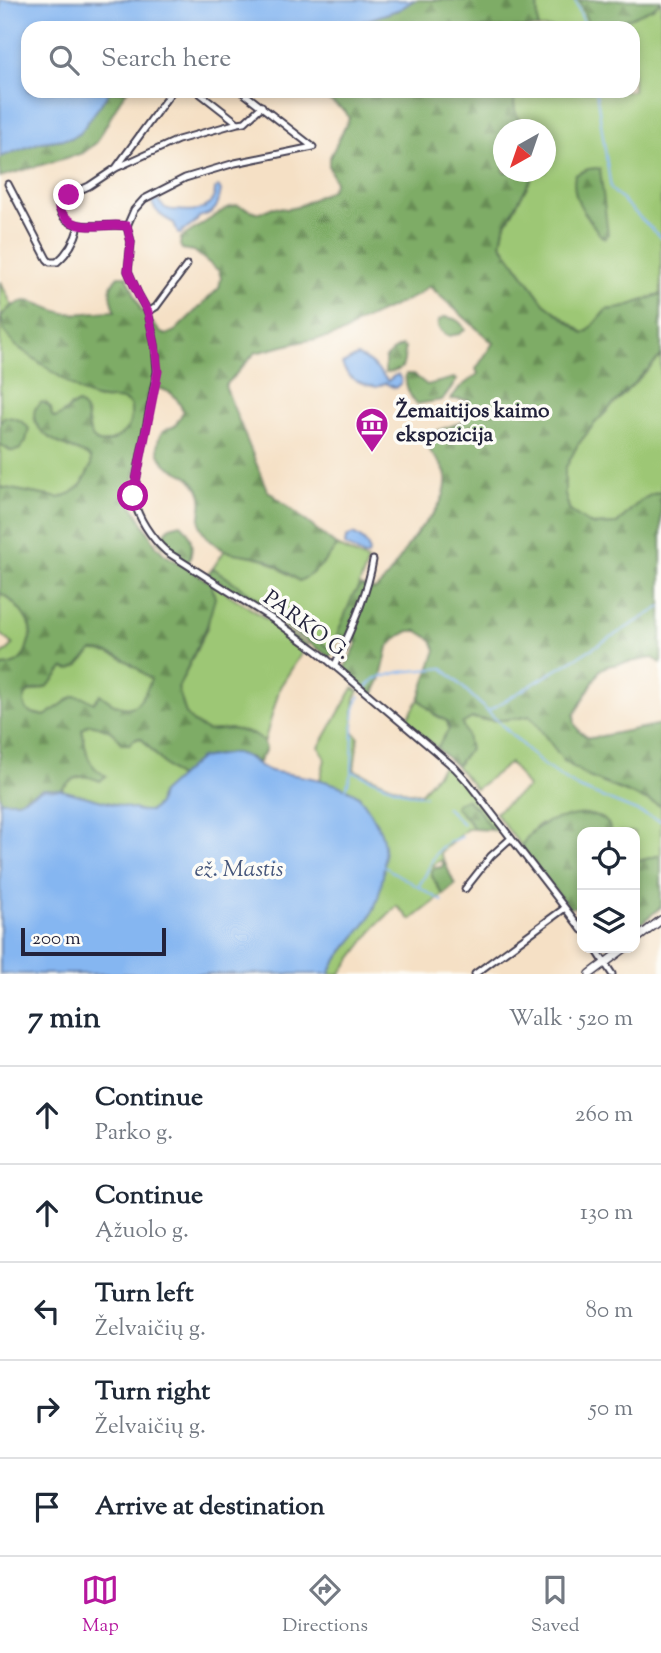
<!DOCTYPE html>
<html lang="en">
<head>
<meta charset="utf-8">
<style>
	:root { --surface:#fff; --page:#f2f2f3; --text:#1f2937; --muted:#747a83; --line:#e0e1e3; --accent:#b5179e }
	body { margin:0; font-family:"Sorts Mill Goudy",serif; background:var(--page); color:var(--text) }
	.controls { position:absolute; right:21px; bottom:21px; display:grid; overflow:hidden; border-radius:14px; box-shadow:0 4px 10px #0003 }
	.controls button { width:63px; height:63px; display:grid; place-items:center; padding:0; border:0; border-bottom:2px solid var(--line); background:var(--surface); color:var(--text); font:35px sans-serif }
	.compass { position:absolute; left:493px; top:119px; width:63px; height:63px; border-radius:50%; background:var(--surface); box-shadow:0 4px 10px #0003; rotate:220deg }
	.scale { position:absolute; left:21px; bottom:18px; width:145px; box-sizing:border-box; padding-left:7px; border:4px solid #22223b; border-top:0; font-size:19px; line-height:24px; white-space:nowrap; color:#22223b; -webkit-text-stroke:5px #fdfcf7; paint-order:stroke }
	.stop { position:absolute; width:21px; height:21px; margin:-16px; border:5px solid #b5179e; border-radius:50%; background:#fff }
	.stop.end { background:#b5179e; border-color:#fff; box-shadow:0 2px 7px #0008 }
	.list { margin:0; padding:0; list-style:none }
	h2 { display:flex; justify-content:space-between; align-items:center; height:91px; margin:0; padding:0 28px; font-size:30px }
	h2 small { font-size:23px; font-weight:400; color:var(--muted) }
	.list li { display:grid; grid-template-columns:46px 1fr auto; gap:21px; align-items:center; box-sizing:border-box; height:98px; padding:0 28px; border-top:2px solid var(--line) }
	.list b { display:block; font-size:26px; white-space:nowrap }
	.list p { margin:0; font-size:23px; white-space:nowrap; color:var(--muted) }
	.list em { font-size:23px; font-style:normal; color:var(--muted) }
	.icon { flex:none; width:38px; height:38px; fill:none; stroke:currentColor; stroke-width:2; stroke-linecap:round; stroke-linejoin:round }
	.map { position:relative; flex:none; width:661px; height:974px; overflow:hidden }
	.search { position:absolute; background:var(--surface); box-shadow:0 4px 10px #0003; left:21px; right:21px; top:21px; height:77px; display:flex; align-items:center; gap:18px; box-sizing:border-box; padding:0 24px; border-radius:21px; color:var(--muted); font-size:26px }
	.sheet { height:581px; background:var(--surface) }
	nav { display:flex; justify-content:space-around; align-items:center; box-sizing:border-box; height:98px; border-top:2px solid var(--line); background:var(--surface); font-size:19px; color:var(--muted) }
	nav a { display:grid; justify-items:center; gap:4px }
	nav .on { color:var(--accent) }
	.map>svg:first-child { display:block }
</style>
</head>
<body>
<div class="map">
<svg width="661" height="974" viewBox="0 0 661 974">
	<defs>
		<pattern id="forest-firs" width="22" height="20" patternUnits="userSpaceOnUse" patternTransform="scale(1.75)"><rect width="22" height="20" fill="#7eac66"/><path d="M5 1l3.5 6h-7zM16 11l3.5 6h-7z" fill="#678c55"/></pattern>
	</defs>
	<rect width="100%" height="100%" fill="#fdfcf7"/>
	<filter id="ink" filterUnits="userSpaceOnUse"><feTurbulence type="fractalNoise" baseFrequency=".0143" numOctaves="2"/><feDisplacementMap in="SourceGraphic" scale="14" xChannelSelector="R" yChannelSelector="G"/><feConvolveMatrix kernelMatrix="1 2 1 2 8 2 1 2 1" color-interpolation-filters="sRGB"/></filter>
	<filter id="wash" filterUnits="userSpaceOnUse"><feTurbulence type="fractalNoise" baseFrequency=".00686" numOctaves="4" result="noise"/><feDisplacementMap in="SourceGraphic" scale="28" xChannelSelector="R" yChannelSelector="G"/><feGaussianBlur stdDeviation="1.57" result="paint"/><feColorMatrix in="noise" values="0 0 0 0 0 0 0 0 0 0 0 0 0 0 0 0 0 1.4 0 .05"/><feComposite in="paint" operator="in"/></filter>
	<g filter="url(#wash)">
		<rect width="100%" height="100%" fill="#f5e0c5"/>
		<path fill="#9dc774" stroke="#607458" stroke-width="2" d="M 537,0 L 579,0 L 590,28 L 538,28 Z
			M 661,1 L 661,294 L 622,308 L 606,310 L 589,330 L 585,333 L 582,332 L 544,303 L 501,243 L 504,227 L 535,172 L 546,172 L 546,130 L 525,129 C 516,116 511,107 516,91 L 633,91 L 633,28 L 606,28 L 653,8 Z
			M 0,281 L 12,305 L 1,316 L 4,331 L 15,345 L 80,391 C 87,395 94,399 103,399 C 114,400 123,396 131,406 C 131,414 132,422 127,429 C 121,437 100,450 92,437 C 89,432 88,421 87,414 L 71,406 L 59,417 L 55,418 L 52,416 L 51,408 L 47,404 L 58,443 L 87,455 L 91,458 L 91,466 L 82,484 L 72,493 L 59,498 L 0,487 L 0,444 L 11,451 L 4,417 L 0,423 Z
			M 661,356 L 661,492 C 642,495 630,511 617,524 L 592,525 L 570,511 L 565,495 L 565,469 L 577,446 L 595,423 Z
			M 337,546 L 368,561 C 359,589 346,615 334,642 L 330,649 L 213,568 L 225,550 L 265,559 L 299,581 C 315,574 327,560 337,546 Z
			M 211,583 L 307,645 L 280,687 L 264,743 L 255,735 L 233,729 L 208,731 L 194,723 L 186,715 L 178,688 L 208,626 Z
			M 0,593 C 12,599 30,618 31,633 C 31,637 29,640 28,644 C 24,661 18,666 0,666 L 0,657 L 13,645 L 0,633 Z
			M 92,651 C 117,650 132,665 152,679 C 148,690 141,710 126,709 C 120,708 104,700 97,699 L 94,704 L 85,698 L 74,696 L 45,716 L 29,712 L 25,709 C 20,689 31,693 44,688 C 52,685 58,675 63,668 L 70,670 L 79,665 Z
			M 353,688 L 359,691 L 355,698 L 353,731 L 358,737 L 354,770 L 407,792 L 421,793 L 445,764 L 472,792 L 502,831 L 492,830 L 488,824 L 456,807 L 469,821 L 474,829 L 467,829 L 440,853 L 445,863 L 442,860 L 433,865 L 435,868 L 432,870 L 436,884 L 443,895 L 411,920 L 397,906 L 376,926 L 340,974 L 329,974 L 333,965 L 367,921 L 375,907 L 383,845 L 380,832 L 359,796 L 346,789 L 320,780 L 325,759 L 319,747 Z
			M 419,699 L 435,715 L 447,721 L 449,729 L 437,748 L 406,721 Z
			M 530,716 L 564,761 L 589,777 L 661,806 L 661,855 L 635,862 L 635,832 L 611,832 L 608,823 L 540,824 L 532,831 L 521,846 L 495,813 L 528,787 L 510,763 L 476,789 L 456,766 L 460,763 L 467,735 L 461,724 L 472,718 C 493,722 510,720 530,716 Z
			M 89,724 C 105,727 114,730 122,744 L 141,738 L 165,765 L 179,778 L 161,793 L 158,804 L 151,811 L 140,811 L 61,790 L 70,780 L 87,775 L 105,776 L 94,769 L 88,759 L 82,730 Z"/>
		<path fill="url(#forest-firs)" stroke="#506750" stroke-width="2" fill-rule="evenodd" d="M 414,0 L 537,0 L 538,28 L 344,28 L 400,9 Z
			M 579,0 L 661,0 L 661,1 L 653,8 L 606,28 L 590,28 Z
			M 110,91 L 127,91 L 120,100 L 97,142 L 83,153 L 0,177 L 0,157 L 29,146 L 41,142 L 72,138 L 80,133 Z
			M 316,91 L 516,91 C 511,107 516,116 525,129 L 504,130 L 504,172 L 535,172 L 504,227 L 501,244 L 544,303 L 582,332 L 585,333 L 589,330 L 606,310 L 622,308 L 661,294 L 661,356 L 595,423 L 577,446 L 565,469 L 565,495 L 570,511 L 592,525 L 617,524 C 630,511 642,495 661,492 L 661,663 L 653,658 L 607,666 L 600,670 L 574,715 L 575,724 L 579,731 L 587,737 L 592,738 L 661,724 L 661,806 L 589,777 L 564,761 L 530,716 C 510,720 493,722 472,718 L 462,724 L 467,735 L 470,749 L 456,766 L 437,748 L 449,729 L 447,721 L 435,715 L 419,699 L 436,650 L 432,640 L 418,631 L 409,631 L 398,637 L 388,647 L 381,678 L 373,695 L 344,669 L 358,642 L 341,635 L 330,657 L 207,574 L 213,568 L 329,648 L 334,642 L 353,595 L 360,586 L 375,590 C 393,575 402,551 417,533 C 423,524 432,517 437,508 C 443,499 447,487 446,477 C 445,466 434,458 429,449 L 434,432 L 465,421 L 470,400 L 451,399 L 459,388 L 478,374 L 476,369 L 493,343 L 429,286 L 416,296 L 359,322 L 343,333 L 326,338 L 304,341 L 255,353 L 225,386 L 267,490 L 337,546 C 327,560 315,574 299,581 C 287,573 275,562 262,558 C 247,553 229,556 216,545 C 185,522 210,512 198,488 C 187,467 156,473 158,443 C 159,431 166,430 175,426 L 183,412 C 176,393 170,390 151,387 C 146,396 144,401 148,411 L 130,497 L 132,505 L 157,547 L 164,554 L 211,583 L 215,598 L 207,626 L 178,688 L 186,714 L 194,723 L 208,731 L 233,729 L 256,735 L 264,743 L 266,749 L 258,764 L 251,758 L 234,753 L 223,754 L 200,758 L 179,778 L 165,765 L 141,738 L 136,738 L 130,744 L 122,744 C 113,730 105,727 89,724 L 82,730 C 87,752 85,764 106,776 L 100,781 C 82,773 74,775 61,790 L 43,789 L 18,801 L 2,801 L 0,798 L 0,666 C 17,666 24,660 28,644 C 29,640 31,637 31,633 C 30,618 12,599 0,593 L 0,487 L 59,498 L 72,493 L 82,484 L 91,466 L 91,458 L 87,455 C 70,448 36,438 34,416 C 34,409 36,406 42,402 C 50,405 51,408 52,416 L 55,418 C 64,415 69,407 78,403 C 91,412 85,428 93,438 C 104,451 126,434 130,423 C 132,418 131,411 131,406 C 123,396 114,400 103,399 C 94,399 87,395 80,391 L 15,345 L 4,331 L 1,316 C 28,288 36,307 65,313 C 81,315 99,311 115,311 C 112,296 105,290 118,276 L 127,276 L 141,310 L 161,333 L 166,335 L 175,331 L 219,288 L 221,278 L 219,271 L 194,251 L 182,249 L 180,245 L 181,238 L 227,208 L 237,205 L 259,213 L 273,207 L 287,209 L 297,207 L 331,190 L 335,182 L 329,167 L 329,159 L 349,119 L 346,112 ZM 92,651 C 118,650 132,665 151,679 C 140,710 127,717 100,694 L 94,703 L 85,698 L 74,696 L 45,716 C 40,715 31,714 28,711 C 22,706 23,694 31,691 C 36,688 42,690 47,686 C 54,681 58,675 63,668 L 70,670 L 79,665 Z
			M 597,168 L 600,169 L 608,235 L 605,238 L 601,236 C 588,218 570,198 575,175 L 588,169 Z
			M 445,317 C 455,318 461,321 465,330 L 459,334 L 448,336 C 443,332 436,329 438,321 Z
			M 402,346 L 405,348 C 404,367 405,371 385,373 L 385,359 L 394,350 Z
			M 406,374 L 413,374 L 427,385 L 454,378 L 457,380 L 442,400 L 417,404 C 410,398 404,384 406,374 Z
			M 4,417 C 14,417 23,420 29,429 L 26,441 L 19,450 L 11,451 L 0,444 L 0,423 Z
			M 181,524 C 193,534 194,550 188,564 L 174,555 L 158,541 L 170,527 Z
			M 466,799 L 479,811 L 492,830 L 474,829 L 469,821 L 455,807 L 457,803 Z
			M 586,814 C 601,817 607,817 611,832 L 582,832 L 582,906 L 569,908 L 521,846 C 537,820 557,817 586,814 Z
			M 661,855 L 661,907 L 639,925 L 635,920 L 635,862 Z
			M 443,863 L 445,863 L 455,885 L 443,895 L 432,876 L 432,870 L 435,868 L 442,867 Z"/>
		<path fill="#85b6f1" stroke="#546c96" stroke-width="2" d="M 0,0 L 414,0 L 400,9 L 344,28 L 181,28 C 170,25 160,20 152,28 L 28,28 L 28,91 L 110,91 L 80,133 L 71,138 L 41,142 L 0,157 Z
			M 218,187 L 221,190 C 218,207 216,213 199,217 C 196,224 189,228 182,231 L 181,234 L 178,234 L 174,223 C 164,218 156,213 152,203 L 153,200 L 157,199 C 159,201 161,205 164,207 C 168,210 171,210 175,210 C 193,212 214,212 215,189 Z
			M 357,356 C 369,359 380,372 388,381 L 394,376 L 398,375 L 401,379 L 401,383 L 395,388 L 385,383 L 377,387 C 361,384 347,379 342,364 Z
			M 353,534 C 361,538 372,545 368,556 L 364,556 L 345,545 L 346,538 Z
			M 234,753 C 252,756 255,766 270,771 C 298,776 329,778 354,793 C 362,797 366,806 371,813 C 374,819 378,826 381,833 C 389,856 382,895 370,917 C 358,937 338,952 329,974 L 0,974 L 0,798 L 2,801 L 18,801 L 43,789 L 61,790 L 140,811 L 151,811 L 158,804 L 161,793 L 200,758 Z"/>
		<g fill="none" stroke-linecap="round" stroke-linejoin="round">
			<path stroke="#85b6f1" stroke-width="2" d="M 575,0 L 586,28
				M 596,91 L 611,189 L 661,238
				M 367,687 L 375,679 L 400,672 L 443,668 L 543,765 L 577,787 L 661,821
				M 488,711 L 661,607
				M 354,772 L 406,793 L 425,796
				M 346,789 L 352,771 L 353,723 C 356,713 353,705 360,696
				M 446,807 L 463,824
				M 383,866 L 442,901
				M 418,887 C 436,863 428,847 462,837"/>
		</g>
	</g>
	<g filter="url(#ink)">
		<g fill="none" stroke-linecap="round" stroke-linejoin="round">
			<defs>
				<path id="minor" d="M 197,91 L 238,123
					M 241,91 L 313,147
					M 313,147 L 235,163 L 185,178 L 144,199 L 134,210 L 127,226 L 131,242 L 128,271 L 138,294 L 148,312 L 155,345 L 157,371 L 133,496 C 137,517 151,538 167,552 L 277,622 L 317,651 L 455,768 L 467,781 L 582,930
					M 116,168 L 172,91
					M 8,184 L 47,259 L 50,262 L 57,262 C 69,252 75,241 79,226
					M 127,226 C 107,222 63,236 59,206 L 69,195 L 89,186 L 116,168 L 178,140 L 238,123 L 245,122 L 262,106
					M 148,312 L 156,307 L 187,265
					M 335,665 C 350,631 367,597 373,560
					M 465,889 L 491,856 L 511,838
					M 595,948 L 612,974
					M 475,974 L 565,908"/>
				<path id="major" d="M 635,940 L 661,920
					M 590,974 L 625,948"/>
			</defs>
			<use href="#minor" stroke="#423e50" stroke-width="9"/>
			<use href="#major" stroke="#423e50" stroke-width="10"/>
			<use href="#minor" stroke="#fff" stroke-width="5"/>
			<use href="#major" stroke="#fff" stroke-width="7"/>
		</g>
	</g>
	<g fill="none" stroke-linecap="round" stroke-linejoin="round" filter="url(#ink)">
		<path stroke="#b5179e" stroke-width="9" d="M 69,195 L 61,203 L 59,208 C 72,236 103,222 127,226 L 131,242 L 128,271 L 138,294 L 148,312 L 155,345 L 158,371 L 133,496"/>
	</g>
	<defs>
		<symbol id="museum-pin" viewBox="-11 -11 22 30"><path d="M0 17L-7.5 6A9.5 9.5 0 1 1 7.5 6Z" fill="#b5179e" stroke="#fdfcf7"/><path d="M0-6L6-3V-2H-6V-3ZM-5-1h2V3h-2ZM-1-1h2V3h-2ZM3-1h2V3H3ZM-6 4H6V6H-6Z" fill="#fff"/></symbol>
	</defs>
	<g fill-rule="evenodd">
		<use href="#museum-pin" x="353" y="405" width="38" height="52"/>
	</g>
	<g text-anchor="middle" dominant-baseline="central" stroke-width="7" stroke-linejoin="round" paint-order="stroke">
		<g font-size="21" font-weight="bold" fill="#22223b" stroke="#fdfcf7" text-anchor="start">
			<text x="396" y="412">Žemaitijos kaimo<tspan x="396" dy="24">ekspozicija</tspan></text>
		</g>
		<g font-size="21" fill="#22223b" stroke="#fdfcf7">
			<text transform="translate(306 626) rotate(36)">PARKO G.</text>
		</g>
		<g font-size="23" font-style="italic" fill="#45567b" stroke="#fdfcf7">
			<text x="239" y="870">ež. Mastis</text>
		</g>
	</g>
</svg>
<div class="controls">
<button><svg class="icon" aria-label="locate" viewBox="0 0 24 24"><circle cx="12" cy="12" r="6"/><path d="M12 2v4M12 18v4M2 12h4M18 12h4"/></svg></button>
<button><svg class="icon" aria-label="layers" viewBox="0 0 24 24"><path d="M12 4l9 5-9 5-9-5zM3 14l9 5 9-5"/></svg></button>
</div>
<svg class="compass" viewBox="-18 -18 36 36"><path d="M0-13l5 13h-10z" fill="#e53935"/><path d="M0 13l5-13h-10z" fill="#747a83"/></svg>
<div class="scale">200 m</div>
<div class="stop" style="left:133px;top:496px"></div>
<div class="stop end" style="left:69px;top:195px"></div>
<div class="search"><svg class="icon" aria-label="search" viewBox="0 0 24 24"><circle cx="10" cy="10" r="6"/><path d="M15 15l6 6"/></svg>Search here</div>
</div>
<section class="sheet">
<h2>7 min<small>Walk · 520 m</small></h2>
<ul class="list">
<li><svg class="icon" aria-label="ahead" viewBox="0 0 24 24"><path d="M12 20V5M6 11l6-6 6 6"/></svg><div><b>Continue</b><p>Parko g.</p></div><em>260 m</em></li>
<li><svg class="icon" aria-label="ahead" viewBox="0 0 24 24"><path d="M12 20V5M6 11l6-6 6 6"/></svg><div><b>Continue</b><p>Ąžuolo g.</p></div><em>130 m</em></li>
<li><svg class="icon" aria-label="left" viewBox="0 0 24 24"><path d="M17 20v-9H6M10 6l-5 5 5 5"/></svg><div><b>Turn left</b><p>Želvaičių g.</p></div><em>80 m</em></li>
<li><svg class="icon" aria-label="right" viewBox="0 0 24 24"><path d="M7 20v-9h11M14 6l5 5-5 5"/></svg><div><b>Turn right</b><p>Želvaičių g.</p></div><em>50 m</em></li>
<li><svg class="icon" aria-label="arrive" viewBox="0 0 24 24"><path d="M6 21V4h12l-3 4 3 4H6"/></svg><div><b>Arrive at destination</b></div></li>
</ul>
</section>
<nav>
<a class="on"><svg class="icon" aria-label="map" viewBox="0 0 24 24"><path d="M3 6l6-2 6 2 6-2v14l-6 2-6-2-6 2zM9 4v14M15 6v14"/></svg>Map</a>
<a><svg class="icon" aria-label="directions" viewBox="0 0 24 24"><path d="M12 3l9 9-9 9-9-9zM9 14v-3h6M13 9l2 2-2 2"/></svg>Directions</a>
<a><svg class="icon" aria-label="saved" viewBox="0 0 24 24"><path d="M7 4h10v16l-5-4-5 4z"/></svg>Saved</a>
</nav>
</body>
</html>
